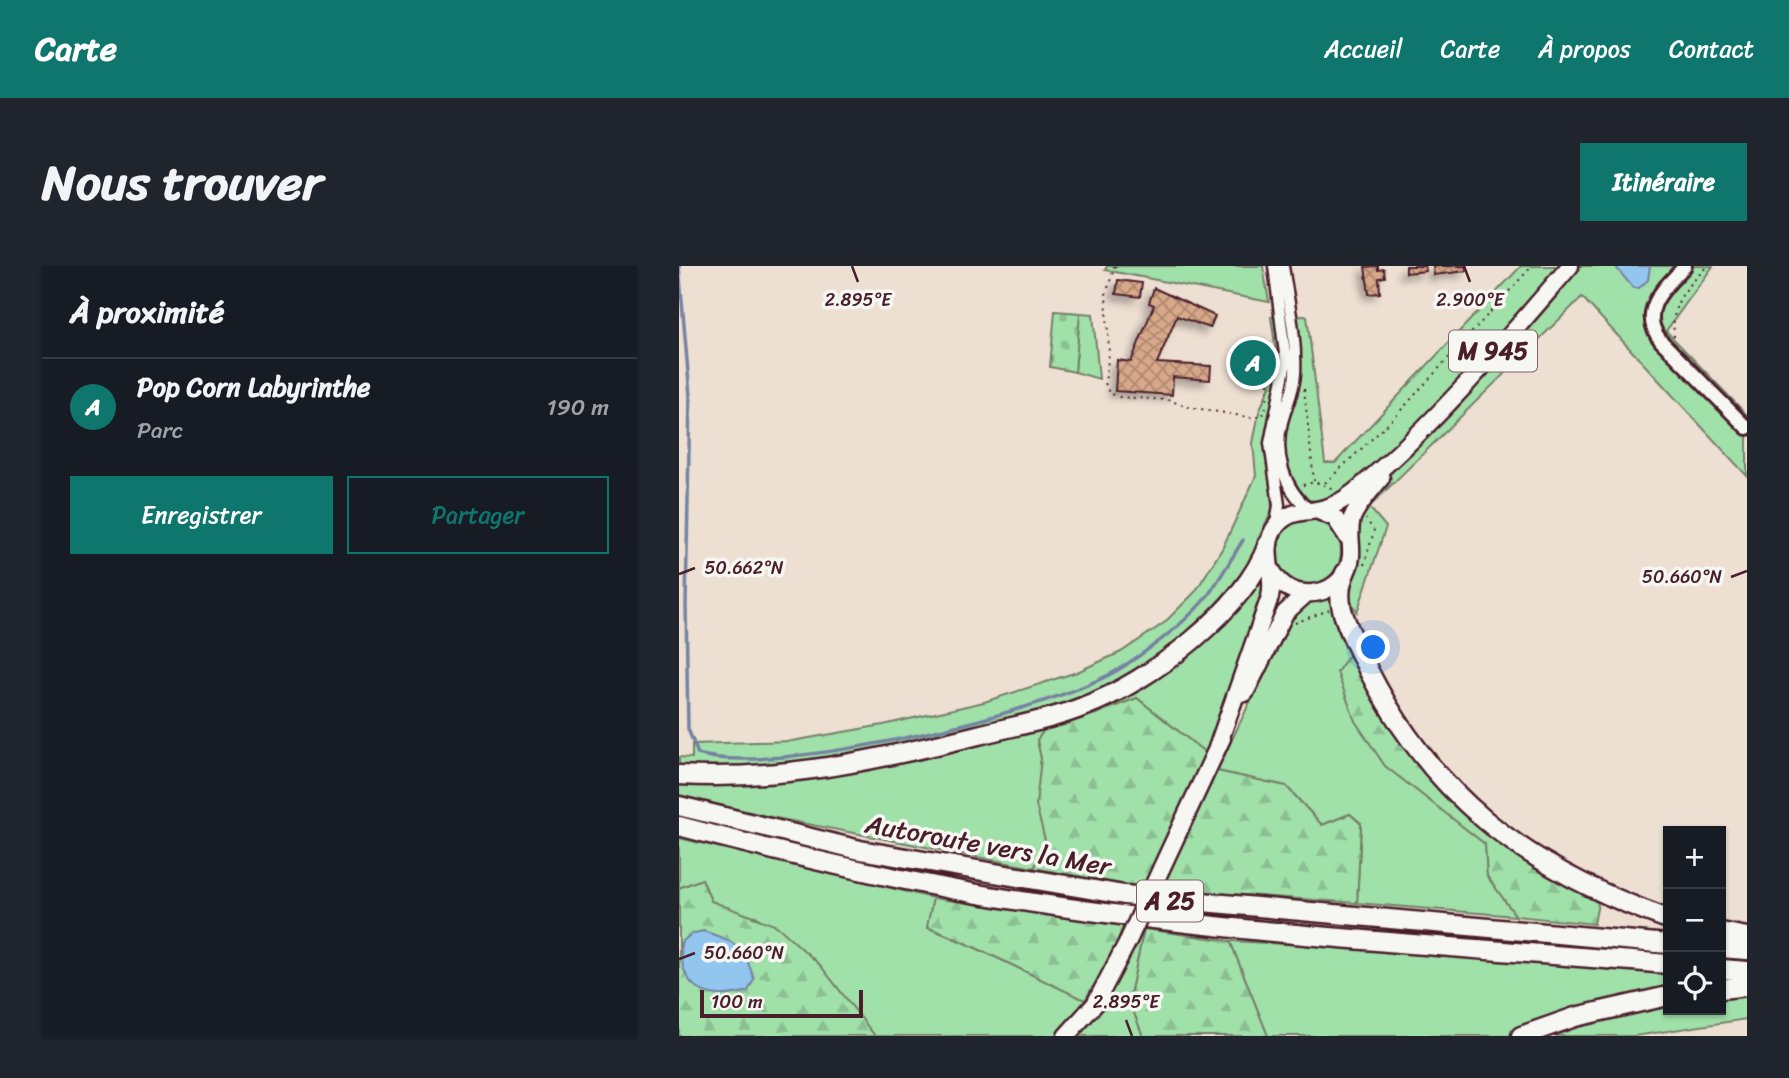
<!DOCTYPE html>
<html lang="fr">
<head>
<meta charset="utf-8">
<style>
	:root { --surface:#171b24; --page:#20242c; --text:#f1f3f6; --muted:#9ea1a6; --line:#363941; --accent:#0f766e }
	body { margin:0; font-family:Sriracha,sans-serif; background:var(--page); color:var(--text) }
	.controls { position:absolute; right:21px; bottom:21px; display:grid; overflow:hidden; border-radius:0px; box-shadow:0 2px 5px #0004 }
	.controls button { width:63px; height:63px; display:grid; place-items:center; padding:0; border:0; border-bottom:2px solid var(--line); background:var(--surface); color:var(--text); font:35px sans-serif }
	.scale { position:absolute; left:21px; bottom:18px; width:163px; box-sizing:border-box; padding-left:7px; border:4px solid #4a1f2b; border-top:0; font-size:19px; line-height:24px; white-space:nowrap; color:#4a1f2b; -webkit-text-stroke:5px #f6f6f2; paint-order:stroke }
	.you { position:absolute; left:695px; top:382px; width:24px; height:24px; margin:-18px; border:5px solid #fff; border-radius:50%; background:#1a73e8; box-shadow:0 0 0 10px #1a73e833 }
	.badge { display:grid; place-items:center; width:46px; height:46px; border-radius:50%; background:var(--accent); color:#fff; font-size:23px; font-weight:700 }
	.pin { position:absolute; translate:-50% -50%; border:4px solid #fff; box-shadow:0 2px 7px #0006 }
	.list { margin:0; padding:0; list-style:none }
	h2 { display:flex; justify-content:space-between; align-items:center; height:91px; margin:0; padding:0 28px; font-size:30px }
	h2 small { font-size:23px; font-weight:400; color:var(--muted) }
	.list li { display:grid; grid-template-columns:46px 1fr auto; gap:21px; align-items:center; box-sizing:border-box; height:98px; padding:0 28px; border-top:2px solid var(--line) }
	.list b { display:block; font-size:26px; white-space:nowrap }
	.list p { margin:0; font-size:23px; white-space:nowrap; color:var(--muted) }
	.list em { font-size:23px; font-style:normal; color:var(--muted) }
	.actions { display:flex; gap:14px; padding:21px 28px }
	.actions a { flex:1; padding:16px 0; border:2px solid var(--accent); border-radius:0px; text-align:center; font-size:24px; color:var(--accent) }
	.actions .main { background:var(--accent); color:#fff }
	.icon { flex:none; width:38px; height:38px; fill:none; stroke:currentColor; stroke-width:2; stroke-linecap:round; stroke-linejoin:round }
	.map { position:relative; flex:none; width:1068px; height:770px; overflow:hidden; border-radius:0px }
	header { display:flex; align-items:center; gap:42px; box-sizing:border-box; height:98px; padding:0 35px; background:var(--accent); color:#fff }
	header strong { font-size:33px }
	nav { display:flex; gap:38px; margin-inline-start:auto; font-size:24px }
	.intro { display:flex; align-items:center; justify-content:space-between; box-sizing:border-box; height:168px; padding:0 42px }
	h1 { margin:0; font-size:49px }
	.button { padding:18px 32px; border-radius:0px; background:var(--accent); color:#fff; font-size:24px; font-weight:700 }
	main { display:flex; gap:42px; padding:0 42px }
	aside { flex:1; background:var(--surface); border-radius:0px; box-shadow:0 2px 5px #0004 }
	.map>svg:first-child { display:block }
</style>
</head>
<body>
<header>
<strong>Carte</strong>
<nav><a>Accueil</a><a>Carte</a><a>À propos</a><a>Contact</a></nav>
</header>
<div class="intro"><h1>Nous trouver</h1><a class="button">Itinéraire</a></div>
<main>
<aside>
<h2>À proximité<small></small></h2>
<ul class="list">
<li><span class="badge">A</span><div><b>Pop Corn Labyrinthe</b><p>Parc</p></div><em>190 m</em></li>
</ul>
<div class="actions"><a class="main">Enregistrer</a><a>Partager</a></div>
</aside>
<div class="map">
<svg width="1068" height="770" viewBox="0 0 1068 770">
	<defs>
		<pattern id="forest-firs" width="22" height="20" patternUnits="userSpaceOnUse" patternTransform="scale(1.75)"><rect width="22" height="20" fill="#a0e0a9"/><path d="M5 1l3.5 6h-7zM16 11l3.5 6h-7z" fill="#8bc092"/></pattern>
		<pattern id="cemetery-stones" width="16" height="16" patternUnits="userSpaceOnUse" patternTransform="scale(1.75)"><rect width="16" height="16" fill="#a0e0a9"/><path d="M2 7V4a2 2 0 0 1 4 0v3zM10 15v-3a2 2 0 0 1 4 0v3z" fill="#8bc092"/></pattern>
		<pattern id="building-cross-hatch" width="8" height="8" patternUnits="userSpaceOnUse" patternTransform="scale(1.75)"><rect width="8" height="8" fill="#d7a889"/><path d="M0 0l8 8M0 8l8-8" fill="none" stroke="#b08870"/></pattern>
		<filter id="shadow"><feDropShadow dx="-5.5" dy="5.5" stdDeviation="3.5" flood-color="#0004"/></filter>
	</defs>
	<rect width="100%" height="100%" fill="#eddfd2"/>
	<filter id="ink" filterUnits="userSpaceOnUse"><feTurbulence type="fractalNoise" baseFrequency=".0143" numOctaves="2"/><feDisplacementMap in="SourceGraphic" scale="14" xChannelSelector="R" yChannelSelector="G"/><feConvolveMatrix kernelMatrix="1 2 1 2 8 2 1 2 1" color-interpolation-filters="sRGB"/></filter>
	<g filter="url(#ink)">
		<path fill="#a0e0a9" stroke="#75806a" stroke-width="2" d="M 428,0 L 584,0 L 590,36 L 426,4 Z
			M 842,0 L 1034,0 L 987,65 L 1068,149 L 1068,210 L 903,31 L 690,241 L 707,261 L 678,346 L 666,325 L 679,250 L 660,230 L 647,236 L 629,234 L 614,215 L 592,218 L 593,245 L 578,275 L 578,292 L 584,320 L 528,488 L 458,432 L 411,450 L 366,463 L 358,474 L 362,492 L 358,539 L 367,578 L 355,602 L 92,551 L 0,529 L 0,491 L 13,492 L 13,478 L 113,475 L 204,459 L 305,436 L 398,406 L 442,386 L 485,357 L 516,326 L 543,283 L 577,210 L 574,177 L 580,146 L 599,100 L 592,51 L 628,50 L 646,197 L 656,197 Z
			M 401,47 L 414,48 L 420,113 L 396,106 Z
			M596 285a33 33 0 1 1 66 0a33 33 0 1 1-66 0Z
			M 652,330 L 673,385 L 750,533 L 806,578 L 808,610 L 837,650 L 678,637 L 682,557 L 671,548 L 643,559 L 607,520 L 538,505 L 611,352 L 631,335 Z
			M 0,572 L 254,632 L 249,662 C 301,681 355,711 406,734 L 432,692 L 444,660 L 465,663 L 450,734 L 464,770 L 196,770 L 77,650 L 60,648 L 32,635 L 23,613 L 0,622 Z
			M 551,675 L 695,683 L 989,707 L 989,744 L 1042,744 L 1042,713 L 1047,730 L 1068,730 L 1068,753 L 956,770 L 589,770 Z"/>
		<path fill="url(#forest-firs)" stroke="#75806a" stroke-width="2" d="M 673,385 L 688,418 L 734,492 L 819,575 L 919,637 L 915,658 L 837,650 L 808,610 L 806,578 L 706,500 L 676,455 L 658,406 Z
			M 458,432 L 528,488 L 463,622 L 355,602 L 367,578 L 357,539 L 362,492 L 358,474 L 366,463 L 411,450 Z
			M 538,505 L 607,520 L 643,559 L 671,548 L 682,558 L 678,637 L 482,623 Z
			M 23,613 L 32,635 L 98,660 L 141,699 L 196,770 L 0,770 L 0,622 Z
			M 254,632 L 444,660 L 432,692 L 406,734 C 354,711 302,681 248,661 Z
			M 465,663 L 551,675 L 589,770 L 464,770 L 450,734 Z"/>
		<path fill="url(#cemetery-stones)" stroke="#75806a" stroke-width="2" d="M 376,45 L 401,47 L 396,106 L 371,101 Z"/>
		<path fill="#92c6ef" stroke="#7583a1" stroke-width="2" d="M 936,0 L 971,0 L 969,14 L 960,22 L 954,22 Z
			M 24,665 C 58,676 64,679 75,713 L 69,725 C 28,737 0,723 2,677 L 12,668 Z"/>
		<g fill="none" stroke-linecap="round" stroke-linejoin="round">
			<path stroke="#7583a1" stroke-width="3.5" d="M 0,0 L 11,130 L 7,338 L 9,463 L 19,488 C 92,512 380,445 445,400 C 474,381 508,356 530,328 C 542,311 553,292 564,274"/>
		</g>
		<path fill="url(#building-cross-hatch)" stroke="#4a1f2b" stroke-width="2" filter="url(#shadow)" d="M 699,0 L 699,4 L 705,3 L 706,11 L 700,12 L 701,27 L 690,28 L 686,1 Z
			M 727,0 L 746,0 L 747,5 L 727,7 Z
			M 754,0 L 787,0 L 787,5 L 755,9 Z
			M 439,14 L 463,17 L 461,31 L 437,28 Z
			M 475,22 L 536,50 L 531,62 L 498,50 L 478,97 L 532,100 L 531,114 L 494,111 L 493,129 L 436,125 L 438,94 L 452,96 L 475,39 L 470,37 Z"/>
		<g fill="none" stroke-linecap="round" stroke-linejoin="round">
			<defs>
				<path id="minor" d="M 595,0 L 607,96 L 591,177 L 600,239 L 597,258
					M 604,0 C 609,35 618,72 616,108 C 615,125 607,140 603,156 C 595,187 604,223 631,244"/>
				<path id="tertiary" d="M 1006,0 C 986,21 958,45 982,75 L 1068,162"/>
				<path id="primary" d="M 637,244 L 656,252 L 671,275
					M 592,303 C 599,316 610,326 626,327 C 649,329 670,313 672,290 C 673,277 669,266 673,252 C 679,238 692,224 702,212
					M 566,427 L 606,347 L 627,328
					M 538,482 L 591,331 C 597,306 580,282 598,259 C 612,242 628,248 646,242 C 661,238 675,227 686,217 C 761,153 827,74 891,0
					M 482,603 L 543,472
					M 387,770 L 416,738 L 449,675"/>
				<path id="motorway" d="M 666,307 C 653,335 669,361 681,387 C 746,527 846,603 989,653
					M 0,509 C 103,515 199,494 299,469 C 334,460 372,454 406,440 C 470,416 566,344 589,278
					M 0,540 L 181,584 L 445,629 L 989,678
					M 0,560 C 99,586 199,610 299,628 C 527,667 759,679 989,698
					M 1042,666 L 1068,671
					M 1042,682 L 1068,684
					M 1042,703 L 1068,705
					M 1042,723 L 1068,720
					M 842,770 L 896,751 L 989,730"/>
			</defs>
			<use href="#minor" stroke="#4a1f2b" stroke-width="15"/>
			<use href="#tertiary" stroke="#4a1f2b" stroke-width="18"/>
			<use href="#primary" stroke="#4a1f2b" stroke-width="21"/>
			<use href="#motorway" stroke="#4a1f2b" stroke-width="23"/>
			<path stroke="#4a1f2b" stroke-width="2" stroke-dasharray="2 5" stroke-linecap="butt" d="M 436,0 L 427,28 L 430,87 L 426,117 L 430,127 L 440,131 L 489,134 L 510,141 L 575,152 L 584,149 L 587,141
				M 995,71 C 992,34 1005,26 1028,0
				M 625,123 L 635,215
				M 588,133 L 591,90 L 594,87
				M 646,217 L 714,153 L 853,0
				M 624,219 L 636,216 L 655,223
				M 685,299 L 695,265 L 687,253
				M 616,357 L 650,344"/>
			<use href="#minor" stroke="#f6f6f2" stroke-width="10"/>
			<use href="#tertiary" stroke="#f6f6f2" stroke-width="12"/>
			<use href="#primary" stroke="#f6f6f2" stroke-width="16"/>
			<use href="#motorway" stroke="#f6f6f2" stroke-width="18"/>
			<defs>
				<path id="primary-bridge" d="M 449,675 L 482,603"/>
			</defs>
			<use href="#primary-bridge" stroke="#4a1f2b" stroke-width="21" stroke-linecap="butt"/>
			<use href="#primary-bridge" stroke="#f6f6f2" stroke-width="16"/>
		</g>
	</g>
	<path fill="none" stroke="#4a1f2b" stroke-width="2.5" d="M 173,0 L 179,16M 785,0 L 791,16M 0,308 L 16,302M 1052,311 L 1068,305M 0,693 L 16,687M 447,754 L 453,770"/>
	<g text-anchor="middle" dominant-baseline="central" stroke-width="7" stroke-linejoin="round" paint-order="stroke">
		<g fill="#f6f6f2" stroke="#7e6067" stroke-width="2">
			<rect x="770" y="64.5" width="88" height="41" rx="5"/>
			<rect x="458" y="614.5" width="66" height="41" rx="5"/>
		</g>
		<g font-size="24" font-weight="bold" fill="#4a1f2b">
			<text x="814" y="85">M 945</text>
			<text x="491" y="635">A 25</text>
		</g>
		<g font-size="26" fill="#4a1f2b" stroke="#f6f6f2">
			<text transform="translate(309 579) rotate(10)">Autoroute vers la Mer</text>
		</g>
	</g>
	<g font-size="18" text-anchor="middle" fill="#4a1f2b" stroke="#f6f6f2" stroke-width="7" stroke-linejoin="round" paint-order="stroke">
		<text x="179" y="40">2.895°E</text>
		<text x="791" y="40">2.900°E</text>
		<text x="65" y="308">50.662°N</text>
		<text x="1003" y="317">50.660°N</text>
		<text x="65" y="693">50.660°N</text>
		<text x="447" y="742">2.895°E</text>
	</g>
</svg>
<div class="controls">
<button>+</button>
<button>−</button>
<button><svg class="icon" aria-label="locate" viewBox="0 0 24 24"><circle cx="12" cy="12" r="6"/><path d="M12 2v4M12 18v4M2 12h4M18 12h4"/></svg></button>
</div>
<div class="scale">100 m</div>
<div class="you"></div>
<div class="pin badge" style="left:574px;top:97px">A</div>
</div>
</main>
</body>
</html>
